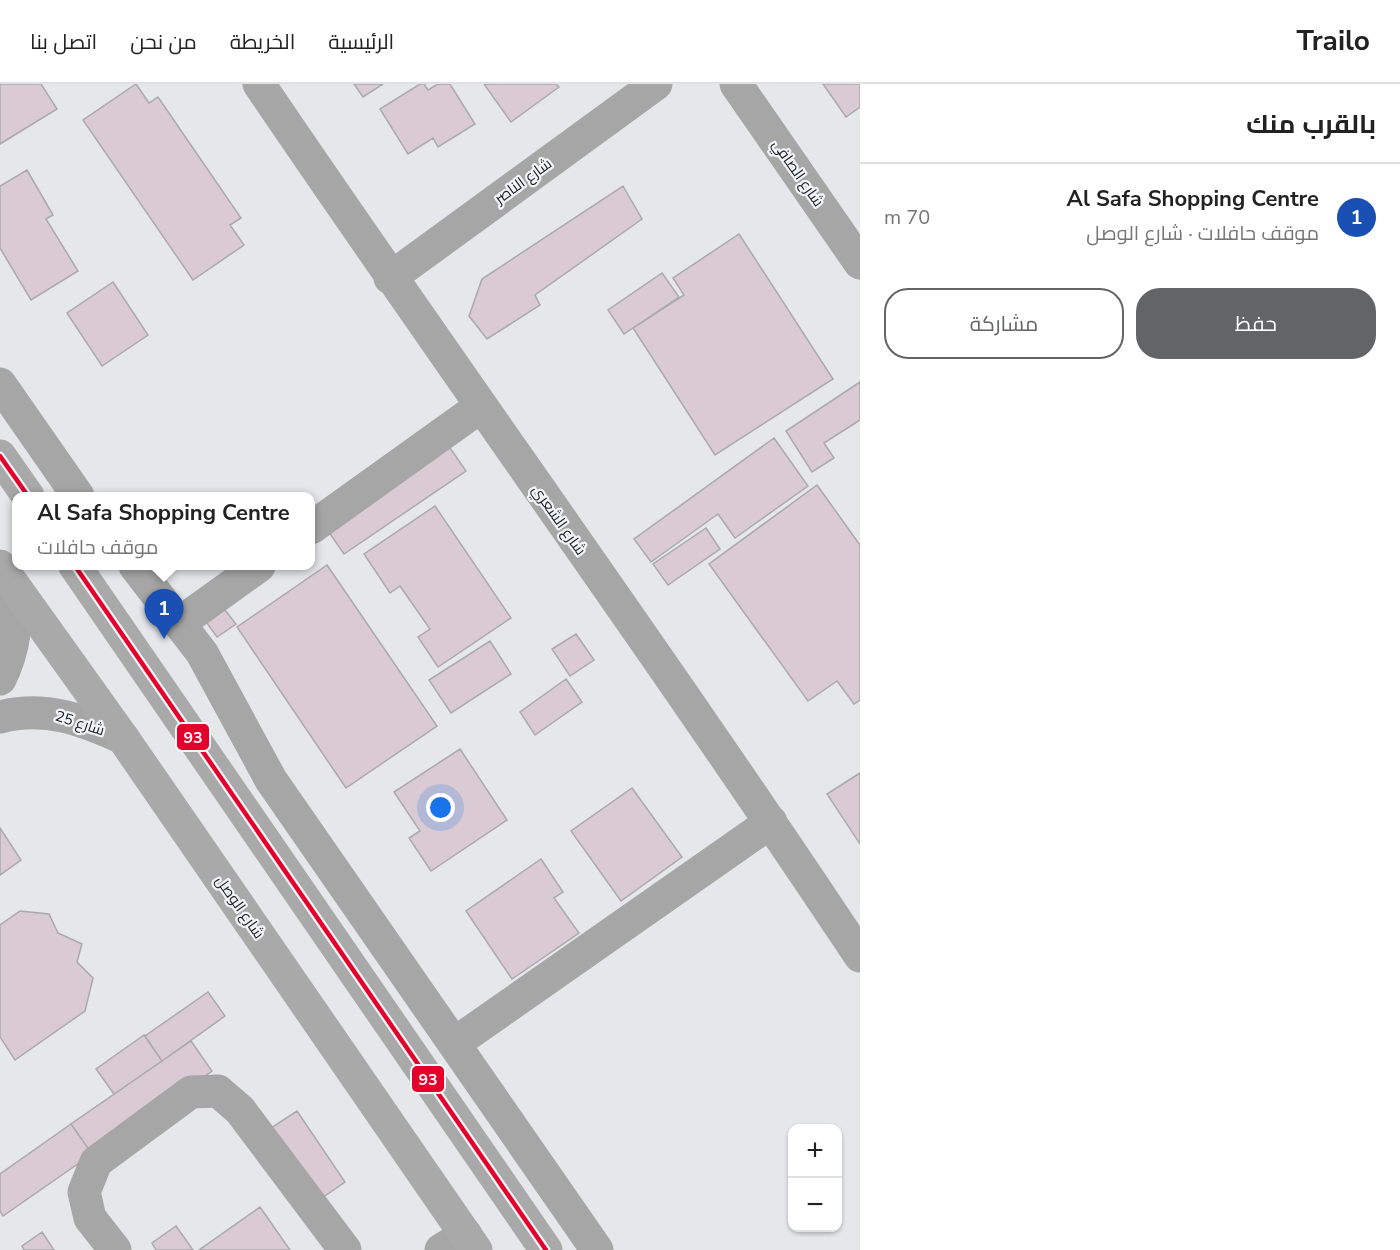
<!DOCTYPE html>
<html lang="ar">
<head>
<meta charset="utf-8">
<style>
	:root { --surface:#fff; --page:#f6f6f6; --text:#222; --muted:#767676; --line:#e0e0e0; --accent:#626466 }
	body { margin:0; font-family:"Nunito Sans",Cairo,sans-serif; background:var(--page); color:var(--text); direction:rtl }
	.controls { position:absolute; right:18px; bottom:18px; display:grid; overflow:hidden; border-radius:12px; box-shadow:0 2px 4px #0004 }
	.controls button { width:54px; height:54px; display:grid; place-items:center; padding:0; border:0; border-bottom:2px solid var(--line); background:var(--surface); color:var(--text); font:30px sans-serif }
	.you { position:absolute; left:441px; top:724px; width:21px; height:21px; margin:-15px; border:4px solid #fff; border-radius:50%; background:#1a73e8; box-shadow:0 0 0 9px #1a73e833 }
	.badge { display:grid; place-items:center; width:39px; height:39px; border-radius:50%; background:var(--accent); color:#fff; font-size:20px; font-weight:700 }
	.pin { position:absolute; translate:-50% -50px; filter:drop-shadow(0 2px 3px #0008) }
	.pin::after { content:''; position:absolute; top:32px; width:21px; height:18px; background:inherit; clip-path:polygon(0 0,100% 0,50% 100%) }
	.popup { position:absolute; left:12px; top:408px; width:303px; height:78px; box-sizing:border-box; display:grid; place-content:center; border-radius:12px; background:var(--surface); filter:drop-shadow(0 2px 4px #0005); font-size:20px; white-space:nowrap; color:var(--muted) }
	.popup b { font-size:22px; color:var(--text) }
	.popup::after { content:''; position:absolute; left:50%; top:100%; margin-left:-12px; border:12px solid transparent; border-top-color:var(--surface) }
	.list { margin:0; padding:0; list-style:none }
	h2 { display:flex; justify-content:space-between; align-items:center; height:78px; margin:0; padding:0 24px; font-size:26px }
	h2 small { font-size:20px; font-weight:400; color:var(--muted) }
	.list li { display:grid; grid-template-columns:39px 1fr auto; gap:18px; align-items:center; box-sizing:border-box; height:108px; padding:0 24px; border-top:2px solid var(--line) }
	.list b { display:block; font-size:22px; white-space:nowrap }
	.list p { margin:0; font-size:20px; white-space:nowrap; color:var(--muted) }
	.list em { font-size:20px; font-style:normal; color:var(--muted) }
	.actions { display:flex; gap:12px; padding:18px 24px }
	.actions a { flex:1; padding:14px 0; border:2px solid var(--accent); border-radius:24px; text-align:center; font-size:21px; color:var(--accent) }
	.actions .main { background:var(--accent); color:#fff }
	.map { position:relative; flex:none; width:860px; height:1166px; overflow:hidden; direction:ltr }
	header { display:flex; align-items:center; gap:36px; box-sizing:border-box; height:84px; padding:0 30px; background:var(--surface); border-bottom:2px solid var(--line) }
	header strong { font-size:28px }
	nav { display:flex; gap:33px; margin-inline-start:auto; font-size:21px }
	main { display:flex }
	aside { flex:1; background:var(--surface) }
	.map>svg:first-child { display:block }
</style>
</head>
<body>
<header>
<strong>Trailo</strong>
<nav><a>الرئيسية</a><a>الخريطة</a><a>من نحن</a><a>اتصل بنا</a></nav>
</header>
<main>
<aside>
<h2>بالقرب منك<small></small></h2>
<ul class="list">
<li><span class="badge" style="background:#1a4fb4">1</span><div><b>Al Safa Shopping Centre</b><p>موقف حافلات · شارع الوصل</p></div><em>70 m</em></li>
</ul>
<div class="actions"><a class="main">حفظ</a><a>مشاركة</a></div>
</aside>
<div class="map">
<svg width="860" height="1166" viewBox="0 0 860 1166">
	<rect width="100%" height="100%" fill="#e5e7ea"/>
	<path fill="#d9cad3" stroke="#aaaaac" stroke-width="1.5" d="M 0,0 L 41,0 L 57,25 L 0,60 Z
		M 136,0 L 149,19 L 158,13 L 241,134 L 230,141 L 244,161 L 193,196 L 83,36 Z
		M 354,0 L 383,0 L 363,13 Z
		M 420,0 L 424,0 L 428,6 L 438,0 L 450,0 L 475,40 L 438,63 L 433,54 L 408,70 L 380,25 Z
		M 484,0 L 556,0 L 559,3 L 511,38 Z
		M 823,0 L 860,0 L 860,23 L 846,33 Z
		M 27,86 L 53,131 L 46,135 L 78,187 L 31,216 L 0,164 L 0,102 Z
		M 623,102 L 642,135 L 535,211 L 540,221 L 487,255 L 469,232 L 482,195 Z
		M 739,150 L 833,295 L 715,371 L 633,244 L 684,211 L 673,194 Z
		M 662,189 L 679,213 L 624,250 L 608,226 Z
		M 113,198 L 148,251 L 102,282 L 67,229 Z
		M 860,298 L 860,336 L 824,359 L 834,374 L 812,388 L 786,347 Z
		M 774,354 L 808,402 L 735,454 L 718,430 L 651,478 L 634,455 Z
		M 448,361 L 466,387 L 344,470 L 326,444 Z
		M 817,401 L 860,461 L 860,616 L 854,620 L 837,597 L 808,617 L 709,480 Z
		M 435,422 L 511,534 L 438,583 L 418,553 L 430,545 L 400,502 L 390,509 L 364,470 Z
		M 706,444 L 720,465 L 668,501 L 653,480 Z
		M 327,481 L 437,642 L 346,704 L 237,543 Z
		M 222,522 L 236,540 L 217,553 L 204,535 Z
		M 576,550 L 594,576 L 570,592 L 552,565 Z
		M 490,557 L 511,590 L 451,629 L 429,596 Z
		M 566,595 L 582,618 L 535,651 L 520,628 Z
		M 460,665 L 507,736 L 431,787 L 409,754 L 420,747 L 394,708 Z
		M 860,689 L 860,760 L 827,710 Z
		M 632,704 L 682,773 L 621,817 L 571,747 Z
		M 0,744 L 21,776 L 0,791 Z
		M 541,775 L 563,808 L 554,814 L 579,849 L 512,895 L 466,827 Z
		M 20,827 L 49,830 L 58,849 L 82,860 L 77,878 L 93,894 L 85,927 L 15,976 L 0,953 L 0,841 Z
		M 208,908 L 225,932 L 162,977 L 145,952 Z
		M 144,951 L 162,977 L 114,1010 L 96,985 Z
		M 191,957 L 212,987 L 92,1070 L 71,1040 Z
		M 297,1027 L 345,1098 L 319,1116 L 271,1044 Z
		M 71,1040 L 92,1070 L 3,1132 L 0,1127 L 0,1090 Z
		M 260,1123 L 290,1166 L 199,1166 Z
		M 176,1142 L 193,1166 L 156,1166 L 152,1159 Z
		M 42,1148 L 54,1166 L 24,1166 L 22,1162 Z"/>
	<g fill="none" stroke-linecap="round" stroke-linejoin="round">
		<path stroke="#a6a6a6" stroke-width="33" d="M 259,0 C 457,292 665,578 860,872
			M 736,0 L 860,179
			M 390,194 L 656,0
			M 0,300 L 78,412
			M 311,444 L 480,323
			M 135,482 L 202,569 L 271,696 L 597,1166
			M 181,538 L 259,482
			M 0,595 C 15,565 17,537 15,504
			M 0,633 C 45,621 83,636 123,654
			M 455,959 L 771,738
			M 115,1166 L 90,1134 L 84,1108 L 96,1078 L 191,1008 L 218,1007 L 240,1026 L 345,1166
			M 441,1166 L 466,1151"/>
		<path stroke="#a9a9a9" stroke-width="33" d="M 0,372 L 28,412
			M 0,482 L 123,654 L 476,1166
			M 75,482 L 546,1166"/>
		<defs>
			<path id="bus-1" d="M 0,372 L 28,412
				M 75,482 L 546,1166"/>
		</defs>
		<use href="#bus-1" stroke="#f1f4f8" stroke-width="9"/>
		<use href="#bus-1" stroke="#e4002b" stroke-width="4.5"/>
	</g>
	<g text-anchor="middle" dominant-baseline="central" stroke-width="4.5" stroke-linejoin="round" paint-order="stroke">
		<g font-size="15" fill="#1c1d1f" stroke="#f1f4f8">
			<text transform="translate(798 89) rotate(55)">شارع الصافي</text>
			<text transform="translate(523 97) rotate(-36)">شارع الناصر</text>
			<text transform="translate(559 436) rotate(55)">شارع الشعري</text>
			<text transform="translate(80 639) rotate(18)">شارع 25</text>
			<text transform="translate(240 823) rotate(55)">شارع الوصل</text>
		</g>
	</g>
	<g stroke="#f1f4f8" stroke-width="2">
		<rect x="176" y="639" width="34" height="28" rx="6" fill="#e4002b"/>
		<rect x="411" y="981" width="34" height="28" rx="6" fill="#e4002b"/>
	</g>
	<g font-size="16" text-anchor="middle" font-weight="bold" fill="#fff">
		<text x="193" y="659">93</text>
		<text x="428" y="1001">93</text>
	</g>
</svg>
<div class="controls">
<button>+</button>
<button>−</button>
</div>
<div class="you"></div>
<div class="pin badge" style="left:164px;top:555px;background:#1a4fb4">1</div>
<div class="popup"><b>Al Safa Shopping Centre</b>موقف حافلات</div>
</div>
</main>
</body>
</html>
